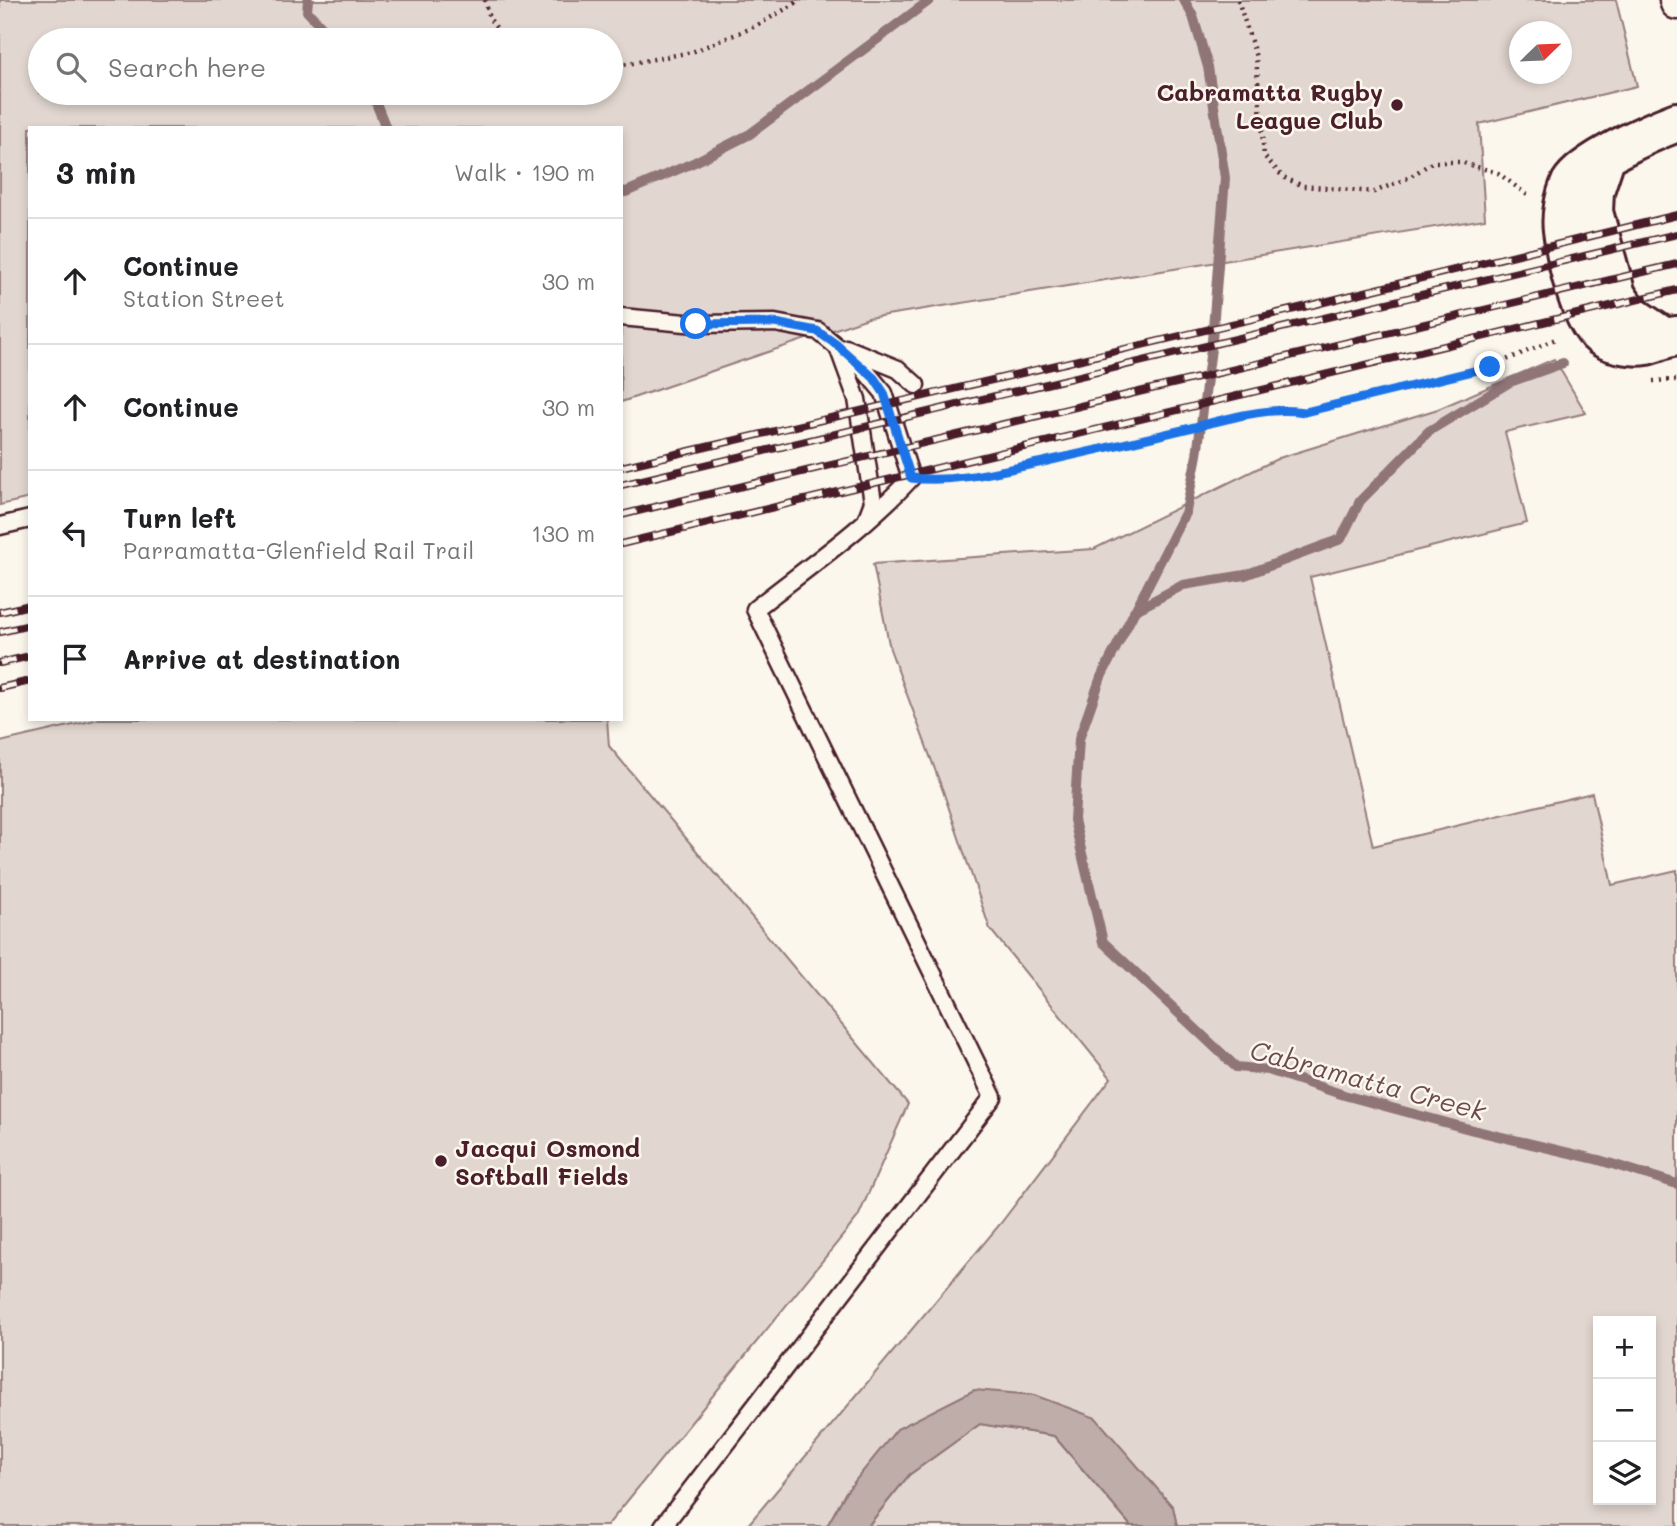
<!DOCTYPE html>
<html lang="en">
<head>
<meta charset="utf-8">
<style>
	:root { --surface:#fff; --page:#f2f2f2; --text:#202124; --muted:#757577; --line:#e0e0e0 }
	body { margin:0; font-family:Mali,sans-serif; background:var(--page); color:var(--text) }
	.controls { position:absolute; right:21px; bottom:21px; display:grid; overflow:hidden; border-radius:0px; box-shadow:0 4px 10px #0003 }
	.controls button { width:63px; height:63px; display:grid; place-items:center; padding:0; border:0; border-bottom:2px solid var(--line); background:var(--surface); color:var(--text); font:35px sans-serif }
	.compass { position:absolute; left:1509px; top:21px; width:63px; height:63px; border-radius:50%; background:var(--surface); box-shadow:0 4px 10px #0003; rotate:67deg }
	.stop { position:absolute; width:21px; height:21px; margin:-16px; border:5px solid #1a73e8; border-radius:50%; background:#fff }
	.stop.end { background:#1a73e8; border-color:#fff; box-shadow:0 2px 7px #0008 }
	.list { margin:0; padding:0; list-style:none }
	h2 { display:flex; justify-content:space-between; align-items:center; height:91px; margin:0; padding:0 28px; font-size:30px }
	h2 small { font-size:23px; font-weight:400; color:var(--muted) }
	.list li { display:grid; grid-template-columns:46px 1fr auto; gap:21px; align-items:center; box-sizing:border-box; height:126px; padding:0 28px; border-top:2px solid var(--line) }
	.list b { display:block; font-size:26px; white-space:nowrap }
	.list p { margin:0; font-size:23px; white-space:nowrap; color:var(--muted) }
	.list em { font-size:23px; font-style:normal; color:var(--muted) }
	.icon { flex:none; width:38px; height:38px; fill:none; stroke:currentColor; stroke-width:2; stroke-linecap:round; stroke-linejoin:round }
	.map { position:relative; flex:none; width:1677px; height:1526px; overflow:hidden }
	.search { position:absolute; background:var(--surface); box-shadow:0 4px 10px #0003; left:28px; top:28px; width:595px; height:77px; display:flex; align-items:center; gap:18px; box-sizing:border-box; padding:0 24px; border-radius:38px; color:var(--muted); font-size:26px }
	.panel { position:absolute; background:var(--surface); box-shadow:0 4px 10px #0003; left:28px; top:126px; width:595px; height:595px; border-radius:0px }
	.map>svg:first-child { display:block }
</style>
</head>
<body>
<div class="map">
<svg width="1677" height="1526" viewBox="0 0 1677 1526">
	<rect width="100%" height="100%" fill="#fbf7ec"/>
	<filter id="ink" filterUnits="userSpaceOnUse"><feTurbulence type="fractalNoise" baseFrequency=".0143" numOctaves="2"/><feDisplacementMap in="SourceGraphic" scale="14" xChannelSelector="R" yChannelSelector="G"/><feConvolveMatrix kernelMatrix="1 2 1 2 8 2 1 2 1" color-interpolation-filters="sRGB"/></filter>
	<g filter="url(#ink)">
		<path fill="#e2d7d0" stroke="#967b7e" stroke-width="2" fill-rule="evenodd" d="M 0,0 L 1616,0 L 1637,86 L 1479,124 L 1485,219 L 868,318 L 621,402 L 621,128 L 30,128 L 30,498 L 0,505 ZM 1520,32 L 1562,32 L 1562,74 L 1520,74 ZM 40,40 L 611,40 L 611,93 L 40,93 Z
			M 1554,359 L 1586,413 L 1505,432 L 1527,523 L 1310,577 L 1373,846 L 1592,793 L 1612,885 L 1677,870 L 1677,1526 L 1177,1526 L 1173,1507 L 1034,1395 L 846,1492 L 827,1526 L 747,1526 L 1001,1223 L 1111,1078 L 990,929 L 943,791 L 890,649 L 873,564 L 1094,549 L 1279,458 L 1438,409 ZM 1598,1321 L 1651,1321 L 1651,1500 L 1598,1500 Z
			M 99,719 L 607,719 L 609,746 L 908,1104 L 858,1217 L 607,1526 L 0,1526 L 0,742 Z
			M 980,1424 L 1054,1436 L 1131,1526 L 868,1526 L 909,1475 Z"/>
		<path fill="#bfadaa" stroke="#907477" stroke-width="2" d="M 974,1390 L 1034,1395 L 1096,1418 L 1173,1507 L 1177,1526 L 1131,1526 L 1054,1436 L 980,1424 L 909,1475 L 868,1526 L 827,1526 L 846,1492 L 897,1429 Z"/>
		<g fill="none" stroke-linecap="round" stroke-linejoin="round">
			<path stroke="#907477" stroke-width="10" d="M 308,0 L 307,11 L 334,40
				M 1184,0 L 1193,16 L 1208,67 L 1225,178 L 1212,341 L 1197,455 L 1186,511 L 1101,677 L 1079,739 L 1074,820 L 1103,942 L 1236,1067 L 1268,1070 L 1344,1095 L 1473,1130 L 1599,1160 L 1677,1184
				M 372,93 L 386,128
				M 621,191 L 626,192 L 695,162 L 750,134 L 930,0
				M 1134,611 L 1183,585 L 1245,575 L 1341,539 L 1360,501 L 1429,431 L 1510,382 L 1563,363"/>
			<defs>
				<path id="lane" d="M 621,317 L 696,324 L 775,323 L 818,331 L 863,368 L 884,393 L 911,478 C 865,528 808,567 755,609 L 993,1097 L 663,1526
					M 838,347 L 857,399 L 873,502 L 867,518
					M 846,348 L 898,369 L 916,385
					M 0,526 L 30,519"/>
				<path id="street" d="M 1676,0 L 1677,3"/>
				<path id="secondary" d="M 1677,122 C 1653,131 1583,162 1571,183 C 1565,196 1561,216 1563,230 C 1566,257 1580,325 1604,338 C 1615,344 1635,347 1646,345 C 1657,342 1666,337 1677,336
					M 1605,158 L 1594,191 L 1593,212 L 1616,295 L 1629,314 L 1663,337"/>
			</defs>
			<use href="#lane" stroke="#4a1f2b" stroke-width="21"/>
			<use href="#street" stroke="#4a1f2b" stroke-width="37"/>
			<use href="#secondary" stroke="#4a1f2b" stroke-width="44"/>
			<path stroke="#4a1f2b" stroke-width="4.5" stroke-dasharray="2 5" stroke-linecap="butt" d="M 485,0 L 490,19 L 505,40
				M 1238,0 L 1256,57 L 1264,156 L 1283,177 L 1303,186 L 1374,192 L 1408,178 L 1433,162 L 1460,162 L 1498,173 L 1530,197
				M 611,67 L 692,52 L 756,26 L 801,0
				M 1653,381 L 1677,380
				M 934,480 L 990,473 L 1120,445 L 1240,416 L 1282,408 L 1305,412 L 1490,367 L 1558,338"/>
			<use href="#lane" stroke="#fbf7ec" stroke-width="16"/>
			<use href="#street" stroke="#fbf7ec" stroke-width="32"/>
			<use href="#secondary" stroke="#fbf7ec" stroke-width="38"/>
			<defs>
				<path id="rail" d="M 621,467 L 1312,305 L 1677,215
					M 621,485 L 1677,234
					M 621,515 L 1677,264
					M 621,544 L 1677,290
					M 0,612 L 30,605
					M 0,632 L 30,625
					M 0,663 L 30,656
					M 0,688 L 30,681"/>
			</defs>
			<use href="#rail" stroke="#4a1f2b" stroke-width="8"/>
			<use href="#rail" stroke="#fbf7ec" stroke-width="5" stroke-dasharray="16" stroke-linecap="butt"/>
		</g>
	</g>
	<g fill="none" stroke-linecap="round" stroke-linejoin="round" filter="url(#ink)">
		<path stroke="#1a73e8" stroke-width="9" d="M 696,324 L 775,323 L 817,331 L 837,345 L 874,378 L 884,393 L 911,478 C 956,483 1000,471 1043,462 C 1092,451 1141,440 1190,428 C 1228,419 1266,406 1305,412 L 1490,367"/>
	</g>
	<g fill="#4a1f2b" stroke="#fbf7ec" stroke-width="2.5">
		<circle cx="1397" cy="105" r="7"/>
		<circle cx="441" cy="1161" r="7"/>
	</g>
	<g text-anchor="middle" dominant-baseline="central" stroke-width="5" stroke-linejoin="round" paint-order="stroke">
		<g font-size="24" font-weight="bold" fill="#4a1f2b" stroke="#fbf7ec" text-anchor="end">
			<text x="1383" y="91">Cabramatta Rugby<tspan x="1383" dy="28">League Club</tspan></text>
			<text x="455" y="1147" text-anchor="start">Jacqui Osmond<tspan x="455" dy="28">Softball Fields</tspan></text>
		</g>
		<g font-size="26" font-style="italic" fill="#6d4a51" stroke="#fbf7ec">
			<text transform="translate(1368 1080) rotate(15)">Cabramatta Creek</text>
		</g>
	</g>
</svg>
<div class="controls">
<button>+</button>
<button>−</button>
<button><svg class="icon" aria-label="layers" viewBox="0 0 24 24"><path d="M12 4l9 5-9 5-9-5zM3 14l9 5 9-5"/></svg></button>
</div>
<svg class="compass" viewBox="-18 -18 36 36"><path d="M0-13l5 13h-10z" fill="#e53935"/><path d="M0 13l5-13h-10z" fill="#757577"/></svg>
<div class="stop" style="left:696px;top:324px"></div>
<div class="stop end" style="left:1490px;top:367px"></div>
<div class="search"><svg class="icon" aria-label="search" viewBox="0 0 24 24"><circle cx="10" cy="10" r="6"/><path d="M15 15l6 6"/></svg>Search here</div>
<section class="panel">
<h2>3 min<small>Walk · 190 m</small></h2>
<ul class="list">
<li><svg class="icon" aria-label="ahead" viewBox="0 0 24 24"><path d="M12 20V5M6 11l6-6 6 6"/></svg><div><b>Continue</b><p>Station Street</p></div><em>30 m</em></li>
<li><svg class="icon" aria-label="ahead" viewBox="0 0 24 24"><path d="M12 20V5M6 11l6-6 6 6"/></svg><div><b>Continue</b></div><em>30 m</em></li>
<li><svg class="icon" aria-label="left" viewBox="0 0 24 24"><path d="M17 20v-9H6M10 6l-5 5 5 5"/></svg><div><b>Turn left</b><p>Parramatta-Glenfield Rail Trail</p></div><em>130 m</em></li>
<li><svg class="icon" aria-label="arrive" viewBox="0 0 24 24"><path d="M6 21V4h12l-3 4 3 4H6"/></svg><div><b>Arrive at destination</b></div></li>
</ul>
</section>
</div>
</body>
</html>
